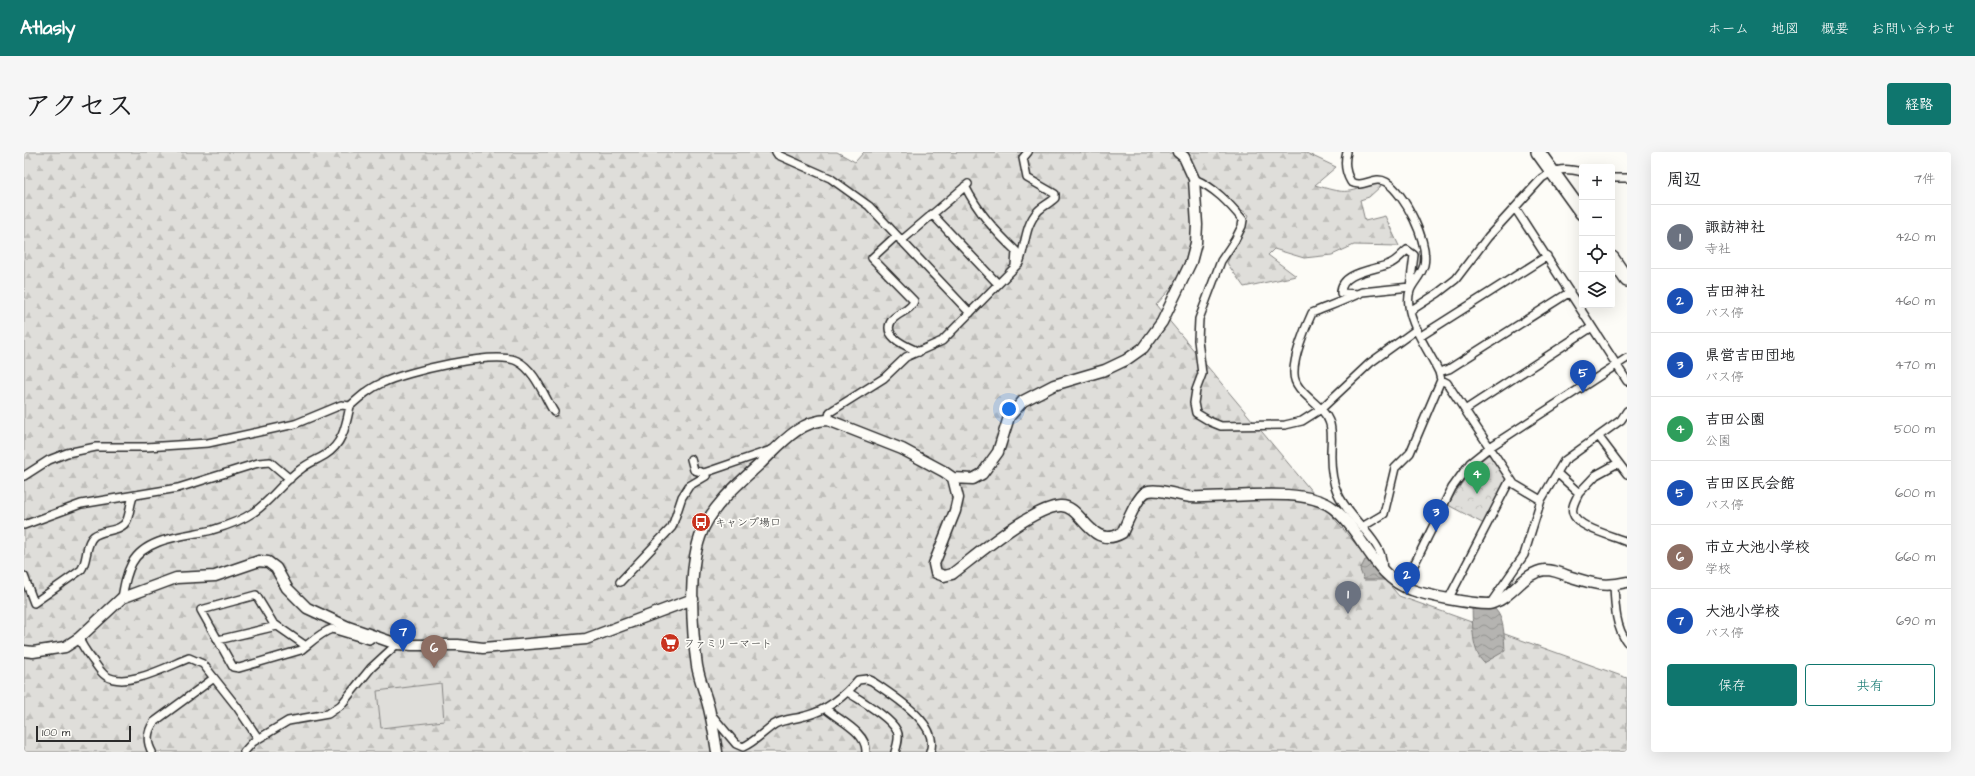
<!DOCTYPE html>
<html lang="ja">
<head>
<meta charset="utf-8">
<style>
	:root { --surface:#fff; --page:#f6f6f6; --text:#202124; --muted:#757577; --line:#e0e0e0; --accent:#0f766e }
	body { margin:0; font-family:"Architects Daughter","Klee One",sans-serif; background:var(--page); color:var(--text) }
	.controls { position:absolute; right:12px; top:12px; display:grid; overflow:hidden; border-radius:4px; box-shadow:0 4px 16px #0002 }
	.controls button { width:36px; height:36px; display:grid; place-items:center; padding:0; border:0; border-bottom:1px solid var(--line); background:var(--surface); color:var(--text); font:20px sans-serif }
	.scale { position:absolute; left:12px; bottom:10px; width:95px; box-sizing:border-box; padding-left:4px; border:2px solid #2b2b2b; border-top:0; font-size:11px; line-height:14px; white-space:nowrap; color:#2b2b2b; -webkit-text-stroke:3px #fdfcf7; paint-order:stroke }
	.you { position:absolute; left:985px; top:257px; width:14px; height:14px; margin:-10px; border:3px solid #fff; border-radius:50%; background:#1a73e8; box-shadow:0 0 0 6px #1a73e833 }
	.badge { display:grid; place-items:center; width:26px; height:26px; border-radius:50%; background:var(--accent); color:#fff; font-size:13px; font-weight:700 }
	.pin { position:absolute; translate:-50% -33px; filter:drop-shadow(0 1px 2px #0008) }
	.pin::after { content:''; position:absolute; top:21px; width:14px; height:12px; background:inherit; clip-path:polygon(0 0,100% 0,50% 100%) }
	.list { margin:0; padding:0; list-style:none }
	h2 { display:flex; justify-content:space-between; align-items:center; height:52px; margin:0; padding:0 16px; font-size:17px }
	h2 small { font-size:13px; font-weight:400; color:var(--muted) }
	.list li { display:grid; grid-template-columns:26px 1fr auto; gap:12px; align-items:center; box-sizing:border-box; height:64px; padding:0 16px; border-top:1px solid var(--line) }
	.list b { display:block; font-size:15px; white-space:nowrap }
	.list p { margin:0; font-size:13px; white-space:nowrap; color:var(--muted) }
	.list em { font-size:13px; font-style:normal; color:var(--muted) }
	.actions { display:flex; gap:8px; padding:12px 16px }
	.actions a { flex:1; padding:9px 0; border:1px solid var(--accent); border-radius:4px; text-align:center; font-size:14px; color:var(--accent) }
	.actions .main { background:var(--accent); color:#fff }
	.icon { flex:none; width:22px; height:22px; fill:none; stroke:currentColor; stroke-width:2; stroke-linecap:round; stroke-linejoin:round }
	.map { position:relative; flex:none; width:1603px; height:600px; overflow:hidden; border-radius:4px }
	header { display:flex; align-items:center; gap:24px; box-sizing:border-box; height:56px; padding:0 20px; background:var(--accent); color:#fff }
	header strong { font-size:19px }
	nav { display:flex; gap:22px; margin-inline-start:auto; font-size:14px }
	.intro { display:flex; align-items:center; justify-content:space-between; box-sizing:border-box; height:96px; padding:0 24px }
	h1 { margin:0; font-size:28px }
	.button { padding:10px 18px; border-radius:4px; background:var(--accent); color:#fff; font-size:14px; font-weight:700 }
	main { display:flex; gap:24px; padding:0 24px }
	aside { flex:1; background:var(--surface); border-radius:4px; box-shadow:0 4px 16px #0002 }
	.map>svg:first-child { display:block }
</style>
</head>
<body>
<header>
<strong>Atlasly</strong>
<nav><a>ホーム</a><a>地図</a><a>概要</a><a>お問い合わせ</a></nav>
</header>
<div class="intro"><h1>アクセス</h1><a class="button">経路</a></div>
<main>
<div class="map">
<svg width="1603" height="600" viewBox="0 0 1603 600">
	<defs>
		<pattern id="forest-firs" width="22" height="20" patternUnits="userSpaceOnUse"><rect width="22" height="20" fill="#dfdeda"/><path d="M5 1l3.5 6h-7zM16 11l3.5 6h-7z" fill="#c0bfbb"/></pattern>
		<pattern id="park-crowns" width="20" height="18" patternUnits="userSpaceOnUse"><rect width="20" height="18" fill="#dfdeda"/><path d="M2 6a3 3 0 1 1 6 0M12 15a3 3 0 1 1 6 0" fill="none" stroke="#c0bfbb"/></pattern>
		<pattern id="water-waves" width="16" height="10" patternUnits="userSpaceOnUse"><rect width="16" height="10" fill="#b5b4b1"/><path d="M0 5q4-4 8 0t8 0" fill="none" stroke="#939390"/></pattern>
	</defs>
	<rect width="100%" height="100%" fill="#fdfcf7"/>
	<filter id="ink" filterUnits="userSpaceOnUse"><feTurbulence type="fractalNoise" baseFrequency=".025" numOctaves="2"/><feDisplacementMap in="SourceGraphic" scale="8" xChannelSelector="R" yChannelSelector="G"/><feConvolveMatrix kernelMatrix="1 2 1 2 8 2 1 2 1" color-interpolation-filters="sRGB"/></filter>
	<g filter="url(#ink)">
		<path fill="url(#forest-firs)" stroke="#858482" d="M 0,0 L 813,0 L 831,10 L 840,0 L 1155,1 L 1171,48 L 1165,116 L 1132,153 L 1375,444 L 1603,526 L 1603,600 L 0,600 Z
			M 1158,0 L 1280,0 L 1312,15 L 1291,33 C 1318,41 1324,43 1349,30 L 1357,34 L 1345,45 L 1336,48 L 1341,69 L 1361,64 L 1375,94 L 1330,93 L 1308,103 L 1280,106 L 1250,97 L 1244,103 L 1272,124 L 1220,135 L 1203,111 L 1225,63 L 1189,38 L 1170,27 Z"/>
		<path fill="url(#park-crowns)" stroke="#858482" d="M 1464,303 L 1467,303 L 1482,325 L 1482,328 L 1460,372 L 1424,353 C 1436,334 1446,316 1464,303 Z"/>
		<path fill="#dfdeda" stroke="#858482" d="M 417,531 L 420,569 L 357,576 L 353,539 Z"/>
		<path fill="url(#water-waves)" stroke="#7e7d7b" d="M 1341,408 L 1345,408 L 1360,428 L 1340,428 L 1336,418 Z
			M 1451,455 L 1471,457 C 1481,467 1480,486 1481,499 L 1460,511 C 1447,498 1449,474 1448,456 Z"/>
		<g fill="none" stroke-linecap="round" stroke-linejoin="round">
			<defs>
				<path id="street" d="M 752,0 L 754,3 L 806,26 L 845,54 L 946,161
					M 1323,0 C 1320,11 1321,20 1327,30 C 1339,37 1350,23 1362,30 C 1381,42 1405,90 1400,113 C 1395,131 1382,132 1385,154 C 1387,175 1406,201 1415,220 L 1417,228 L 1386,301 L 1371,316 L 1360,362 L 1338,375 C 1348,387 1361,401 1358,417
					M 1588,26 L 1603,26
					M 1170,27 C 1190,35 1205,51 1219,68 L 1218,74 L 1211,88 L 1197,109 L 1175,167 L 1174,188 L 1178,222 L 1172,238 L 1170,251 L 1172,261 L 1187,270 L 1197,274 L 1261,273 L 1278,269 L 1297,257 L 1346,211 L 1393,177
					M 941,34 C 954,60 971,79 992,99 L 991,114
					M 1491,56 L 1603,229
					M 908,62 L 974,132
					M 872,84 L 848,106 L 890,149 C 887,159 874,160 868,168 C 856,185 885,195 895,200
					M 877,89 L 944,32
					M 1335,142 L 1317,141 C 1316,120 1351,118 1365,112 C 1372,110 1377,103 1383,98 L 1390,103 L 1386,135 L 1338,140 C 1322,148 1305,154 1288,161 C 1281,176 1269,206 1270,222 C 1270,241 1299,252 1305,269 C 1309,278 1307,290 1307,300 C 1306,335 1315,349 1338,375
					M 1386,159 L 1414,141 L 1432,127 L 1464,85 L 1518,26 C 1532,16 1542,16 1558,20
					M 1397,184 L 1523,104
					M 1415,220 L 1425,217 L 1546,140
					M 1417,228 L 1423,231 L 1490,332 L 1517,348
					M 1441,258 L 1568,175
					M 804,268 L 806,260 L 860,226 L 882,205 L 918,189 L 995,111 C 1002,94 1000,74 1014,59 C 1019,54 1026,51 1031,46 L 1031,42 L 1003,26 L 999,6 L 1004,0
					M 1575,285 L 1603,322
					M 667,307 L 670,318 L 680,321 L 750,297
					M 1533,321 L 1555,341 C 1552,347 1547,355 1549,361 C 1553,376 1590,384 1603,390
					M 0,324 L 25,308 L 43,301 L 72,295 L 122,295 L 184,291 L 271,272 L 317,253 L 326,254 C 336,245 346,236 358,231 C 381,220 471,198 493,209 C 511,218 520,244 530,260
					M 1555,341 L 1572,323 L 1594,311
					M 0,373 L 57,352 L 154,336 L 234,311 L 246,310 L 266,327
					M 0,424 L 10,451 L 57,418 C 64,409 61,391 70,384 C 79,377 98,380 103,368 C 106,361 106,352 109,345
					M 596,430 L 648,375 L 658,345 L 665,334 L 682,324 L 680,321
					M 1590,433 C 1591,452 1591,475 1603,490
					M 1379,435 L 1428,336 L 1446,311 L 1466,295 L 1603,206
					M 98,446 C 100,434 102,422 108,411 C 122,385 163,384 188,378 C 202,374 217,369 230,360 C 247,349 259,329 277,317 C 284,311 293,308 301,303 C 319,292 322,273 326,254
					M 1425,446 L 1486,328
					M 1466,452 L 1500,403 L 1517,348 L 1540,309 L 1597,268 L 1603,259
					M 55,486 C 58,495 64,502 70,510 C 73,514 77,521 82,524 C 103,537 144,514 165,506 L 179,512 L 213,555 L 234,586
					M 194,488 L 253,474
					M 282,494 L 249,471 L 232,443 L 177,458 L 209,515 L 215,516 L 277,498 C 286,491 297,480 308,477 L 345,488 L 350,484
					M 824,540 C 837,549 866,565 873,579 C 876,585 873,594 871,600
					M 801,556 C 814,568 843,580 842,600
					M 686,561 L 712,592 L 719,595 C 731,590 740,579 751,572 C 760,567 771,567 781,564 C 802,559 821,544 834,528 L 843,527 L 848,529 C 867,543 917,571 906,600
					M 128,600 C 122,589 123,580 130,570 L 190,526
					M 220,600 L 229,590 L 264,569 L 304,562 L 317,553 L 347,516 L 373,492"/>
				<path id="secondary" d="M 929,326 L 934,346 L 931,359 L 910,412 L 912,421 L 920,424 L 928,422 C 952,404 1007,356 1036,354 C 1058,352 1066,399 1098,381 C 1103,371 1113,345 1122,340 C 1131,335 1156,344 1166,345 C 1204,347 1279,333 1309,356 C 1339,379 1350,426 1388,438 C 1404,444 1447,452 1465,452 C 1468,452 1473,449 1476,448 C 1492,439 1502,420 1521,418 C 1529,418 1537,421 1544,424 C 1567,431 1579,436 1603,430
					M 0,499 L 9,500 L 41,495 L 55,486 L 98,446 L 152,426 L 191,424 L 235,409 L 244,410 L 252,416 L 263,436 L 283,456 L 324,475 L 373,492 L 388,493 L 434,493 L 459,496 L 562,487 L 669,447
					M 693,600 C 691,587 689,574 686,561 C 683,546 676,530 673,514 C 668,479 664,419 676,385 C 685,356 716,330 737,311 C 756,293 776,268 804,268 L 878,297 L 919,319 L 929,326 L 949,327 L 958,322 L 974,300 L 985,265 L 999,249 L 1030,233 L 1081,218 L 1102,208 L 1119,196 L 1138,170 L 1167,110 L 1172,91 L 1173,73 L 1170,27 L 1160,5 L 1154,0"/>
				<path id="highway" d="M 1514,0 L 1558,61
					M 1588,106 L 1603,128"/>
			</defs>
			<use href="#street" stroke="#2b2b2b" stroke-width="10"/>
			<use href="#secondary" stroke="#2b2b2b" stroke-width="13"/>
			<use href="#highway" stroke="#2b2b2b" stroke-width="16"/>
			<use href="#street" stroke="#fdfcf7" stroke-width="7"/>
			<use href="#secondary" stroke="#fdfcf7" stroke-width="10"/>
			<use href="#highway" stroke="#fdfcf7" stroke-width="13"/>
		</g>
	</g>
	<defs>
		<symbol id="bus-disc" viewBox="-11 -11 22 22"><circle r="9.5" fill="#c8321e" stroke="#fdfcf7"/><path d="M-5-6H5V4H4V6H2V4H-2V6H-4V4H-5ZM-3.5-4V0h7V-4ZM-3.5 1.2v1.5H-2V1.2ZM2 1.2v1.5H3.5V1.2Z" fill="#fff"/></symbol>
		<symbol id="supermarket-disc" viewBox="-11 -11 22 22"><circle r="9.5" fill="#c8321e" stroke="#fdfcf7"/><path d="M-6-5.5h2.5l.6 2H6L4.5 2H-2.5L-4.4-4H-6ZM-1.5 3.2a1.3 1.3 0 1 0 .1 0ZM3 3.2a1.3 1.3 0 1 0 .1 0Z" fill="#fff"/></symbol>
	</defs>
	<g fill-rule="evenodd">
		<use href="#bus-disc" x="666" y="359" width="22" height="22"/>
		<use href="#supermarket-disc" x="635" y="480" width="22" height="22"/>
	</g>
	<g text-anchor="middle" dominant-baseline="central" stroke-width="3.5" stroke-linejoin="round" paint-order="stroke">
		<g font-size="11" fill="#2b2b2b" stroke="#fdfcf7" text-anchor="start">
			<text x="691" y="370">キャンプ場口</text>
			<text x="660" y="491">ファミリーマート</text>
		</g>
	</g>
</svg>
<div class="controls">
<button>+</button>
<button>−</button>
<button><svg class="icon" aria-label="locate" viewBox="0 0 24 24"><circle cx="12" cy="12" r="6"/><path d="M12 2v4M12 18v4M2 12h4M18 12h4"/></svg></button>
<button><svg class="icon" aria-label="layers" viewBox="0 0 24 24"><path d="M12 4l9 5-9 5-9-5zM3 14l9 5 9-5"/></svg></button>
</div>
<div class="scale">100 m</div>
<div class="you"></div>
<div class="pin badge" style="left:1324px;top:462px;background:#6b7280">1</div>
<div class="pin badge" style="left:1383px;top:443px;background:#1a4fb4">2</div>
<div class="pin badge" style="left:1412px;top:380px;background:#1a4fb4">3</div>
<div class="pin badge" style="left:1453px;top:342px;background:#2e9e5b">4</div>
<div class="pin badge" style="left:1559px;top:241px;background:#1a4fb4">5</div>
<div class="pin badge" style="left:410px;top:516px;background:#8d6e63">6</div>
<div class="pin badge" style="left:379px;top:500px;background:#1a4fb4">7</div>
</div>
<aside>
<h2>周辺<small>7件</small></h2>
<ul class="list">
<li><span class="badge" style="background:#6b7280">1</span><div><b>諏訪神社</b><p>寺社</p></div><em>420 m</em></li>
<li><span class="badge" style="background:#1a4fb4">2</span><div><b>吉田神社</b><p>バス停</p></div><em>460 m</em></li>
<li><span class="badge" style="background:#1a4fb4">3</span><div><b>県営吉田団地</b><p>バス停</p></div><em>470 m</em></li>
<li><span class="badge" style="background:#2e9e5b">4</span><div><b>吉田公園</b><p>公園</p></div><em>500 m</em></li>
<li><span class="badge" style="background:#1a4fb4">5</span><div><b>吉田区民会館</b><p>バス停</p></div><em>600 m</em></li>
<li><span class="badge" style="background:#8d6e63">6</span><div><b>市立大池小学校</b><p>学校</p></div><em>660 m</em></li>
<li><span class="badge" style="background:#1a4fb4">7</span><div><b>大池小学校</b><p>バス停</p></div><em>690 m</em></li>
</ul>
<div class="actions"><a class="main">保存</a><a>共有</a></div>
</aside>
</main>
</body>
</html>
